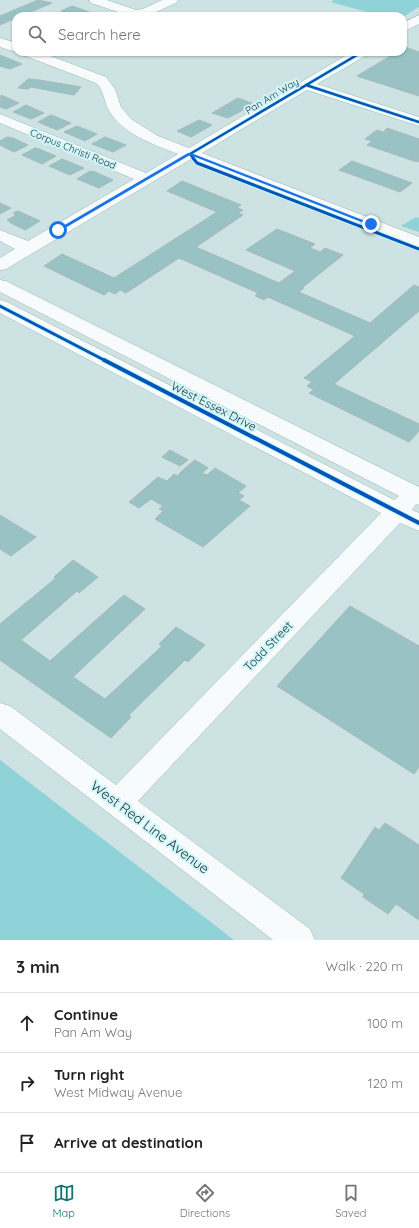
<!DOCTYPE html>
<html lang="en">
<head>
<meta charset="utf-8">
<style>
	:root { --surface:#fff; --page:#f2f2f2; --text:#202124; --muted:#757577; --line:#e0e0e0; --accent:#0f766e }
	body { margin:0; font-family:Quicksand,sans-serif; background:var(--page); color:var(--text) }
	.stop { position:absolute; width:12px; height:12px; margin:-9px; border:3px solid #1a73e8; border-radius:50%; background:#fff }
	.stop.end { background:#1a73e8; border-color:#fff; box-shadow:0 1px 4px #0008 }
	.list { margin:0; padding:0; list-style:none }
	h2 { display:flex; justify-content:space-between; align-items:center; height:52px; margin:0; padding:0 16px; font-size:17px }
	h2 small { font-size:13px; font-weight:400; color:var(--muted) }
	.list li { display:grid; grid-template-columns:26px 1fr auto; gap:12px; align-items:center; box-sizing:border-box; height:60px; padding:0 16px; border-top:1px solid var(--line) }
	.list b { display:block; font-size:15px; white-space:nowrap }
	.list p { margin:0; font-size:13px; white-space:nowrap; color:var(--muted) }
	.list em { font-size:13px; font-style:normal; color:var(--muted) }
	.icon { flex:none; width:22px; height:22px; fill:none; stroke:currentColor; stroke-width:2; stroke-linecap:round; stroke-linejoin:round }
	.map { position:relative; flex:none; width:419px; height:940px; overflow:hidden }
	.search { position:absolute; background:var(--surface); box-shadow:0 1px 3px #0004; left:12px; right:12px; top:12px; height:44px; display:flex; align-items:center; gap:10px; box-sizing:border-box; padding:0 14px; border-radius:12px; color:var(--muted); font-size:15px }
	.sheet { height:232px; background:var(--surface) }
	nav { display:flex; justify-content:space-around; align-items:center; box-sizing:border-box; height:56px; border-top:1px solid var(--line); background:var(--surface); font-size:11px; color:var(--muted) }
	nav a { display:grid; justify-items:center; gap:2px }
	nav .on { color:var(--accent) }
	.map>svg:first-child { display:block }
</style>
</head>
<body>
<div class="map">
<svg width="419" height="940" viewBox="0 0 419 940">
	<rect width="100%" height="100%" fill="#cce2e3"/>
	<path fill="#8fd2d7" d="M 334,0 L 419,0 L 419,7 L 403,17 L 381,16 L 331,2 Z
		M 416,217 L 419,218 L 419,232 L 401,226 Z
		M 0,760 L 234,940 L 0,940 Z"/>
	<path fill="#98c2c4" stroke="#a8b9ba" d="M 38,0 L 52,3 L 21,16 L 16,16 L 16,18 L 0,25 L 0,16 Z
		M 72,6 L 101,16 L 76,16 L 61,11 Z
		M 405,47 L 419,52 L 419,96 L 357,76 L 397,52 L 403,52 L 403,48 Z
		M 0,55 L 22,64 L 10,69 L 0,66 Z
		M 28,79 L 39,80 L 81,87 L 74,95 L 31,87 L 28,89 L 18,88 Z
		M 1,95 L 19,103 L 6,109 L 0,107 Z
		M 238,98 L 254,104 L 228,118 L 212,113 Z
		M 26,105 L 44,113 L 31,119 L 13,112 Z
		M 51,115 L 71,123 L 57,130 L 38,122 Z
		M 199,120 L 212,125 L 191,137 L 177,131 Z
		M 77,126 L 97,134 L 85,141 L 64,132 Z
		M 387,128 L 419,139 L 419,161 L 417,162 L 367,145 L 372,141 L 365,139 L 377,130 L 386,133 L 388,132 L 384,131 Z
		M 7,137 L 13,138 L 28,145 L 14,152 L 0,145 L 0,141 Z
		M 105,137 L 126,145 L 113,152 L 92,144 Z
		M 35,148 L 39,149 L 56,156 L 42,164 L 22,155 Z
		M 62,159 L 67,161 L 84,168 L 70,175 L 49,166 Z
		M 352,161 L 412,183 L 400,192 L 339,170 Z
		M 90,171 L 95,172 L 113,180 L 99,188 L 77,179 Z
		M 182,181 L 241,205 L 237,208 L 243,210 L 238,213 L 243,215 L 196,247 L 279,283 L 295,271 L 246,250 L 277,229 L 315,244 L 310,248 L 320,252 L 325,248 L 343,255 L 303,287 L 304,288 L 299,292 L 370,323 L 414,285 L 419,287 L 419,311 L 334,384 L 419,424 L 419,431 L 409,442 L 309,393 L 314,390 L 307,386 L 312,382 L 304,378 L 355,336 L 268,297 L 264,300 L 255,296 L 258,293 L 179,258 L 126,293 L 120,290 L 115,294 L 109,291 L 104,295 L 44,266 L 62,254 L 114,278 L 217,212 L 167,191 Z
		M 0,203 L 11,208 L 0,214 Z
		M 18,211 L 40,221 L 25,230 L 9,222 L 10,221 L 7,220 L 16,215 L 13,213 Z
		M 170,450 L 188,460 L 180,466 L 162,457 Z
		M 195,460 L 208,468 L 202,473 L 207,475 L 215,468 L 246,486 L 238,493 L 244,496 L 239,500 L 250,506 L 203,547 L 155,519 L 163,511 L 159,509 L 163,506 L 151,499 L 139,508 L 129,502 L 158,477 L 167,481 L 174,474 L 177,476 L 185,468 Z
		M 0,515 L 36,537 L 11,556 L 0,549 Z
		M 73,560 L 98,577 L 79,593 L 77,591 L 21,640 L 50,661 L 124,595 L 145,609 L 73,677 L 105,699 L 162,646 L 159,644 L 176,627 L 205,645 L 188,662 L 185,660 L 129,715 L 131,717 L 111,738 L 0,660 L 0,624 L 56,578 L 54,577 Z
		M 350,606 L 419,646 L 419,767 L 414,774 L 277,686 Z
		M 385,823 L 419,845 L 419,920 L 396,904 L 388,914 L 363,897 L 364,894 L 341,878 L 375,827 L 379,830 Z"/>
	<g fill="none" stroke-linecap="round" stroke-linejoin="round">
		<defs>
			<path id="minor" d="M 89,0 L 107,0 L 136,10 L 143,9 L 162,0 L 178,0 L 176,3 L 147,16 L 118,16 L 121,13 L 91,3 Z
				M 419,15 L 419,24 L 403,32 L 403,23 Z
				M 0,38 L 16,43 L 16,52 L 0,47 Z
				M 21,52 L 40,52 L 106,77 L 115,89 L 121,107 L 131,119 L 158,136 L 189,148 L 352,52 L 369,52 L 367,55 L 317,84 L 419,117 L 419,126 L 307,90 L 202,153 L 419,237 L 419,248 L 191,159 L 6,269 L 0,270 L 0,258 L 15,249 L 0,241 L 0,230 L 28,241 L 134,179 L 0,123 L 0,114 L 146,173 L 178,154 C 153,144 124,135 109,111 C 104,102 104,90 96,83 L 23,55 Z
				M 0,280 L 6,281 L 419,487 L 419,505 L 416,504 L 412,510 L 419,513 L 419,531 L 400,523 L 138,801 L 310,929 L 315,940 L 273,940 L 0,729 L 0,703 L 10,706 L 116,785 L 381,513 L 0,313 L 0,300 L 7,302 L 394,500 L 399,496 L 0,292 Z"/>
		</defs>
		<use href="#minor" stroke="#a3b4b5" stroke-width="1"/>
		<use href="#minor" fill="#f7fbfb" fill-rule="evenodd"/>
		<defs>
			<path id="cycleway-far2" d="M 306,85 L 419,122
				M 194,159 L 190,154 L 362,52"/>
			<path id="cycleway-far1" d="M 193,158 L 197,163 L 419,249
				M 0,306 L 106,361"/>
			<path id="cycleway" d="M 104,360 L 419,523"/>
		</defs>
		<use href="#cycleway-far2" stroke="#cff7fb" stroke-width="4"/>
		<use href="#cycleway-far1" stroke="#cff7fb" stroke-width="5"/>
		<use href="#cycleway" stroke="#cff7fb" stroke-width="6"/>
		<use href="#cycleway-far2" stroke="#0057b8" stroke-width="2.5"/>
		<use href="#cycleway-far1" stroke="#0057b8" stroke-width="3"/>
		<use href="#cycleway" stroke="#0057b8" stroke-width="4"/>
	</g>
	<path fill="#1a73e8" d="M 188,153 L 191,153 L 373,224 L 369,225 L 190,155 L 60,231 L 56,230 Z"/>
	<g text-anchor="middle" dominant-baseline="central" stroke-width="4" stroke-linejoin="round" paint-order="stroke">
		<g font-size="10" fill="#253537" stroke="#cff7fb">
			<text transform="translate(272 96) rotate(-31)">Pan Am Way</text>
			<text transform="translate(73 149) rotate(22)">Corpus Christi Road</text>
		</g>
		<g font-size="12" fill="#253537" stroke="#cff7fb">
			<text transform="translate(214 406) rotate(27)">West Essex Drive</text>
			<text transform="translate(268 646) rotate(-46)">Todd Street</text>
		</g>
		<g font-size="14" fill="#253537" stroke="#cff7fb">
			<text transform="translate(150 827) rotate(37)">West Red Line Avenue</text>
		</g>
	</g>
</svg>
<div class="stop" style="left:58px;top:230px"></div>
<div class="stop end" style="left:371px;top:224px"></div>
<div class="search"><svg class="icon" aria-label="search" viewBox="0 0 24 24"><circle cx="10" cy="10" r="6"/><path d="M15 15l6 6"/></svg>Search here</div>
</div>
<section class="sheet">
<h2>3 min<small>Walk · 220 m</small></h2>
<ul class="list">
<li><svg class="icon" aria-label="ahead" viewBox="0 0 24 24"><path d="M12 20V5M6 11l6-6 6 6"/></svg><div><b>Continue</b><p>Pan Am Way</p></div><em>100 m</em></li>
<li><svg class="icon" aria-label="right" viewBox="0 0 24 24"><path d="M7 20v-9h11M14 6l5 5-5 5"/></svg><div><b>Turn right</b><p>West Midway Avenue</p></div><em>120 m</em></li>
<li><svg class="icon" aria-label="arrive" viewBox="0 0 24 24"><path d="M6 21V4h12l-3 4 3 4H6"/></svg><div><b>Arrive at destination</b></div></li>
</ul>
</section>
<nav>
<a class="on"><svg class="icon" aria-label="map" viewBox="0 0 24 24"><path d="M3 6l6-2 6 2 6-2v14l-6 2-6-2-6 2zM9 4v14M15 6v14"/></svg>Map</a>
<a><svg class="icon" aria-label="directions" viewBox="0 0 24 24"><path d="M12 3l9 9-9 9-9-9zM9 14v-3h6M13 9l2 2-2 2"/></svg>Directions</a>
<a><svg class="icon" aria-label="saved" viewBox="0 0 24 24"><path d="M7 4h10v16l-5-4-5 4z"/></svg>Saved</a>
</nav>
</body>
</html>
